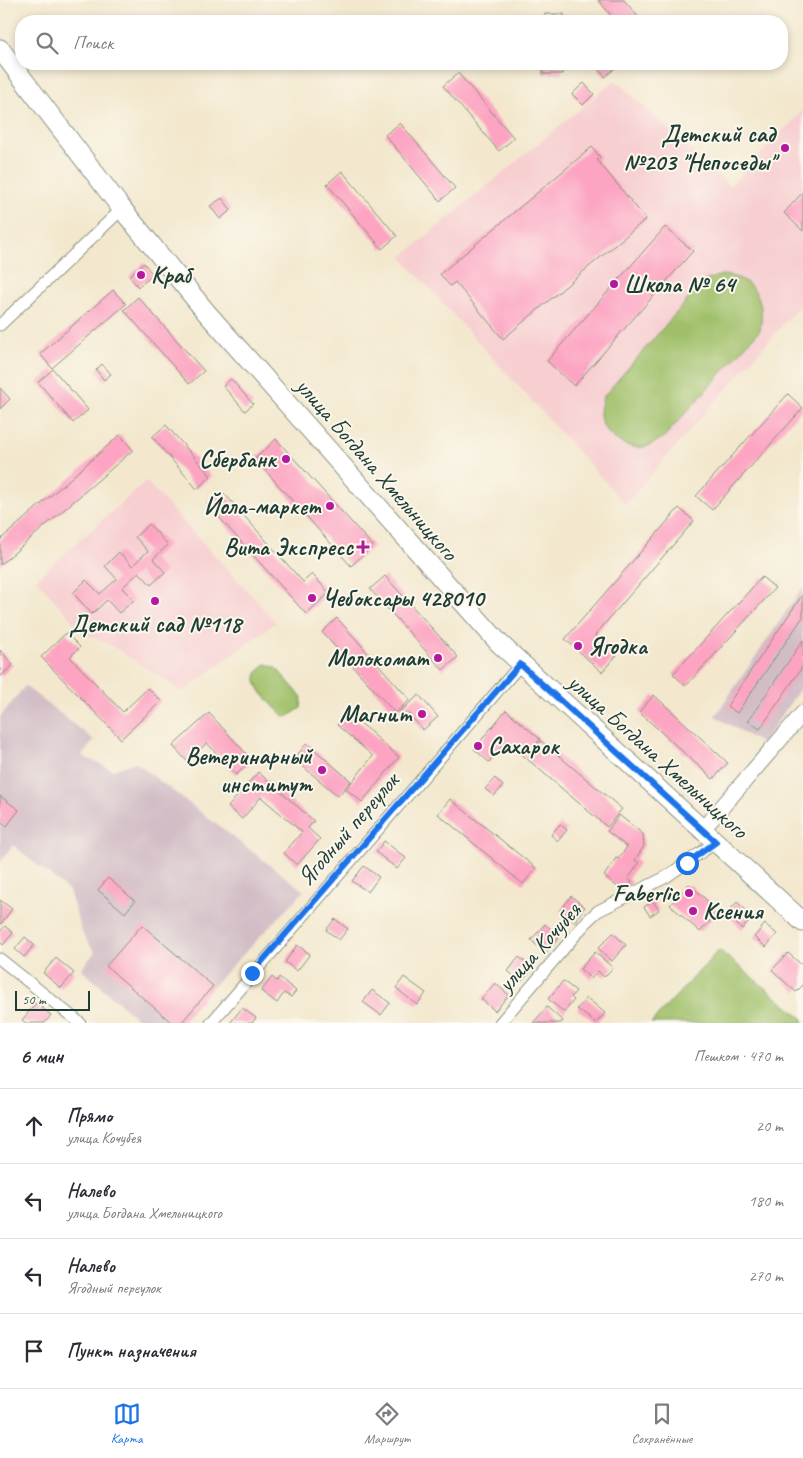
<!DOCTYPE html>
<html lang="ru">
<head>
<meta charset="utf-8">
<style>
	:root { --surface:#fff; --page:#f2f2f3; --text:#2b2b33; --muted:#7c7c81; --line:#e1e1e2; --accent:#1a73e8 }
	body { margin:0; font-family:Caveat,sans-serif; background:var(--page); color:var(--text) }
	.scale { position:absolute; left:15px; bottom:12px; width:75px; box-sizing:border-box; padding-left:5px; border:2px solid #1f3d34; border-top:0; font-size:14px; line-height:18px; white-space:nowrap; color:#1f3d34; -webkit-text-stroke:4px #fbf7ec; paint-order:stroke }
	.stop { position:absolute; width:15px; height:15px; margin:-11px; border:4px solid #1a73e8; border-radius:50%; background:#fff }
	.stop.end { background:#1a73e8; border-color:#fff; box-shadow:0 1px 5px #0008 }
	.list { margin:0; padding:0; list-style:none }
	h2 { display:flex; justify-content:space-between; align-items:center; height:65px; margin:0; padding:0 20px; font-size:21px }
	h2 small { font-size:16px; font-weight:400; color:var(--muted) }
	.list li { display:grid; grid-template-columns:32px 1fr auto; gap:15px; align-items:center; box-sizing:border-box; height:75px; padding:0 20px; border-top:1px solid var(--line) }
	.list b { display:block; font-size:19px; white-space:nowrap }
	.list p { margin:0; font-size:16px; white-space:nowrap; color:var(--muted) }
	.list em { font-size:16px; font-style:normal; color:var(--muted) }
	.icon { flex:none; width:28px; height:28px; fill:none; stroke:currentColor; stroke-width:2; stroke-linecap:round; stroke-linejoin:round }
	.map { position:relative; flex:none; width:803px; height:1023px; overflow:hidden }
	.search { position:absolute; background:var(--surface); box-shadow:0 2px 8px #0003; left:15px; right:15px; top:15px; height:55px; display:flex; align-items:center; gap:12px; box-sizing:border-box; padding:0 18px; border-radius:20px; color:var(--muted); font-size:19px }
	.sheet { height:365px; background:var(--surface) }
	nav { display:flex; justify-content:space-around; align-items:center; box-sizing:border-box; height:70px; border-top:1px solid var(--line); background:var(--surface); font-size:14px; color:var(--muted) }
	nav a { display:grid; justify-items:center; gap:2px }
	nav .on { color:var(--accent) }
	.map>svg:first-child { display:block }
</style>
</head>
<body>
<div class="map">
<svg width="803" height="1023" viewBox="0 0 803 1023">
	<rect width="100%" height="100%" fill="#fbf7ec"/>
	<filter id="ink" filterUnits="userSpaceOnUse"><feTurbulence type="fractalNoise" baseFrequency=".02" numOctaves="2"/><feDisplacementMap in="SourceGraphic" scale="10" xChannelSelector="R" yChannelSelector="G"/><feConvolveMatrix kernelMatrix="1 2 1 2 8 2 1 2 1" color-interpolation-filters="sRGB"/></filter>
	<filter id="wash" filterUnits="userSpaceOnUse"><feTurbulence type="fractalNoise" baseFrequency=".0096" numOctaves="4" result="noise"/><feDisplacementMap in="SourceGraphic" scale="20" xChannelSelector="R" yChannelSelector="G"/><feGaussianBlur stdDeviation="1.12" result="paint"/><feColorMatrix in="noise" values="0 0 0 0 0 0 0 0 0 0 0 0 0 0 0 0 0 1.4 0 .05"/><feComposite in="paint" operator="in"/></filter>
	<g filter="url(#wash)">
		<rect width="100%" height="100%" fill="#f3e8ce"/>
		<path fill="#f7cfd1" d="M 615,80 L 730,186 L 803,110 L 803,302 L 625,504 L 401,257 Z
			M 146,481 L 276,622 L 183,692 L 109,644 L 83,633 L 36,579 Z"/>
		<path fill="#d2bdc6" d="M 803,587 L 803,684 L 762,744 L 715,716 Z
			M 25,686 L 94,740 L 82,756 L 113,770 L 135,762 L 304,891 L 213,986 L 142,925 L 106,966 L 172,1023 L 142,1023 L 81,969 L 95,952 L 83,935 L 69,891 L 13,845 L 0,863 L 0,717 Z"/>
		<path fill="#9fbf68" stroke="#5f7e4e" d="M 721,275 C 754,276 766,299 760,330 L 665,436 C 660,439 654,444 648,446 C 629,453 599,434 600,413 C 600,408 602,402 603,397 L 704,281 Z
			M 266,664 L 276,668 L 302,697 L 301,708 L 287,717 L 282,715 C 269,700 241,680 266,664 Z
			M 719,950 L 803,1019 L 803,1023 L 651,1023 Z"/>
		<g id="blocks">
			<path fill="#fca4c2" d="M 598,0 L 624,0 L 642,21 L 616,21 Z
				M 545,14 L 564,14 L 564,21 L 544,21 Z
				M 543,64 L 562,64 L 562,74 L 543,74 Z
				M 604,64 L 612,64 L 615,68 L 605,77 L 598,69 Z
				M 458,73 L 514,138 L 499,151 L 443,86 Z
				M 584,83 L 594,94 L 583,105 L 572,94 Z
				M 400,123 L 455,188 L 440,201 L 385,135 Z
				M 592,147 L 600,157 L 597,160 L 646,219 L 503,339 L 455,282 L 450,286 L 440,274 Z
				M 342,171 L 397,236 L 382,249 L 327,184 Z
				M 803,192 L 803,231 L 784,213 Z
				M 222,198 L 231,210 L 220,219 L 210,206 Z
				M 665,227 L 693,251 L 574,386 L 547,361 Z
				M 144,263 L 153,275 L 138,287 L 129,276 Z
				M 113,290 L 126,304 L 52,368 L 40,354 Z
				M 138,297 L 204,371 L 189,384 L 124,310 Z
				M 102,364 L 111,374 L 104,380 L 96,370 Z
				M 53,369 L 88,410 L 73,423 L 38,382 Z
				M 231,379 L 253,404 L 245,411 L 223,386 Z
				M 0,388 L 10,399 L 0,409 Z
				M 788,394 L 803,408 L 712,510 L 696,496 Z
				M 166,425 L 211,476 L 197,489 L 152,437 Z
				M 120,435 L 133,450 L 0,565 L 0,540 Z
				M 276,439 L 373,546 L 351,566 L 255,459 Z
				M 222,491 L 303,582 L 312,574 L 329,593 L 306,614 L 207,504 Z
				M 679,508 L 694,521 L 595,635 L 617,655 L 602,672 L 565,639 Z
				M 149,524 L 168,545 L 153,559 L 165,572 L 151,585 L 139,572 L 122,588 L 134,600 L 119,613 L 107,600 L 92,614 L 73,593 L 86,580 L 100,594 L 117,579 L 105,566 L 119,552 L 132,566 L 148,551 L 135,537 Z
				M 385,576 L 458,657 L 443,670 L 370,589 Z
				M 762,577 L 775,588 L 686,686 L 673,674 Z
				M 803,594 L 803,617 L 737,713 L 727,706 Z
				M 337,618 L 410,700 L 395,713 L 322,632 Z
				M 66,633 L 80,647 L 70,657 L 123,712 L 148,688 L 161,701 L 121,739 L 41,657 Z
				M 803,640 L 803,666 L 760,729 L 748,721 Z
				M 0,650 L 13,665 L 0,677 Z
				M 419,695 L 438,717 L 423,730 L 407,712 L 402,716 L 399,712 Z
				M 654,695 L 728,763 L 713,779 L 639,712 Z
				M 506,710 L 540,739 L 530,753 L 541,741 L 622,809 L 607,827 L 506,741 L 489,762 L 474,749 Z
				M 348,712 L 399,757 L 362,802 L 346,789 L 373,756 L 337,725 Z
				M 209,713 L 252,760 L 236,775 L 207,743 L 187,761 L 173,746 Z
				M 307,743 L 351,781 L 338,796 L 294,759 Z
				M 258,772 L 314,821 L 308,828 L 320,839 L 297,865 L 284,853 L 302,832 L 261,797 L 242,819 L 228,807 Z
				M 495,778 L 503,786 L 494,796 L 485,789 Z
				M 0,796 L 19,810 L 7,826 L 0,821 Z
				M 450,799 L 536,868 L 523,884 L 438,814 Z
				M 619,815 L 643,834 L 644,846 L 635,860 L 639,863 L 628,879 L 632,882 L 627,889 L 621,885 L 619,888 L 604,876 L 616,858 L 618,859 L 627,847 L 607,831 Z
				M 560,824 L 567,830 L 558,841 L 551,835 Z
				M 384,841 L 406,858 L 397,869 L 376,852 Z
				M 364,866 L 379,877 L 368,892 L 352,881 Z
				M 108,878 L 135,901 L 125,913 L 98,890 Z
				M 689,884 L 719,911 L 700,932 L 670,905 Z
				M 571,896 L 585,907 L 574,922 L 560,911 Z
				M 0,900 L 12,909 L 0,925 Z
				M 653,901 L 659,910 L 650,916 L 644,907 Z
				M 737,902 L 753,916 L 742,929 L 726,914 Z
				M 335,919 L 348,929 L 339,940 L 326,930 Z
				M 545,924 L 560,937 L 545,953 L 531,940 Z
				M 765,924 L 777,934 L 766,947 L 754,937 Z
				M 142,925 L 213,986 L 181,1023 L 172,1023 L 106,966 Z
				M 5,926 L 13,933 L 3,945 L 0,942 L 0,932 Z
				M 613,933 L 626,945 L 612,961 L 598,948 Z
				M 25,937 L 34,945 L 24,957 L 15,949 Z
				M 297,945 L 310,954 L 297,971 L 285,962 Z
				M 595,952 L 613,968 L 604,977 L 598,971 L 591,979 L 580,969 Z
				M 788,953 L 803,966 L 803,985 L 796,992 L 772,970 Z
				M 519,957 L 533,969 L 521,982 L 508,971 Z
				M 56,958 L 74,973 L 61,988 L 43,973 Z
				M 272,977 L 277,981 L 279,977 L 296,991 L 291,997 L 284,993 L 277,1003 L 261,991 Z
				M 404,977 L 426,993 L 417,1005 L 396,988 Z
				M 563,981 L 576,991 L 571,997 L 574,1000 L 564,1012 L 548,999 Z
				M 495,983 L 509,995 L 495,1011 L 481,999 Z
				M 372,990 L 390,1003 L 381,1015 L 363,1002 Z
				M 587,998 L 605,1013 L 596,1023 L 577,1009 Z
				M 36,1003 L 51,1015 L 45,1023 L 26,1023 L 22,1020 Z
				M 547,1007 L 563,1021 L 561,1023 L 533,1023 Z
				M 242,1008 L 256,1018 L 252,1023 L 230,1023 Z"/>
		</g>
	</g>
	<g filter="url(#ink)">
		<use href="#blocks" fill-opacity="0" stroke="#899281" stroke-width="1"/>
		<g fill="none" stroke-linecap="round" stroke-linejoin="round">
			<defs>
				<path id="minor" d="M 0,325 L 122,209
					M 0,959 L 80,1023
					M 211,1023 L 520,665
					M 500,1023 L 589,919 L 598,911 L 666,877 L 716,842"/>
				<path id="tertiary" d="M 703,829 L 803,713"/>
				<path id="primary" d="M 0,49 L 122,209 L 206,312 L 499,643 L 803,922"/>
			</defs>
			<use href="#minor" stroke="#899281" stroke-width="13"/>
			<use href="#tertiary" stroke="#899281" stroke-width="17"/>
			<use href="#primary" stroke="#899281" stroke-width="21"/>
			<use href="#minor" stroke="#fff" stroke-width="11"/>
			<use href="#tertiary" stroke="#fff" stroke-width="15"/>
			<use href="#primary" stroke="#fff" stroke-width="19"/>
		</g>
	</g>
	<g fill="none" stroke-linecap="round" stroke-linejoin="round" filter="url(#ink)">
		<path stroke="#1a73e8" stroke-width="6" d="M 252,973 L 520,664 L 716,842 L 687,863"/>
	</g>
	<g fill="#b5179e" stroke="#fbf7ec" stroke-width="2">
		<circle cx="785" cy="148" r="5"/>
		<circle cx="141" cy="275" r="5"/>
		<circle cx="614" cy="284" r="5"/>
		<circle cx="286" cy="459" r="5"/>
		<circle cx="330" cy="506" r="5"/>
		<path d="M360.5 539.5h5v5h5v5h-5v5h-5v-5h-5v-5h5z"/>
		<circle cx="312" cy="598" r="5"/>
		<circle cx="155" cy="601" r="5"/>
		<circle cx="578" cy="646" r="5"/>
		<circle cx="438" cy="658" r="5"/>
		<circle cx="422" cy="714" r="5"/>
		<circle cx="478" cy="746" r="5"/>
		<circle cx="322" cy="770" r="5"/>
		<circle cx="689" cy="893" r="5"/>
		<circle cx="693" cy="911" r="5"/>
	</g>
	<g text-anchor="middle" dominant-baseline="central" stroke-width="4" stroke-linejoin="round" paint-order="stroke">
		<g font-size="24" font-weight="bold" fill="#1f3d34" stroke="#fbf7ec" text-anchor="end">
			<text x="775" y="134">Детский сад<tspan x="775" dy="28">№203 "Непоседы"</tspan></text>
			<text x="151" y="275" text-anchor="start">Краб</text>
			<text x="624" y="284" text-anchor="start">Школа № 64</text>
			<text x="276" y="459">Сбербанк</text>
			<text x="320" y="506">Йола-маркет</text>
			<text x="353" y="547">Вита Экспресс</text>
			<text x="322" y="598" text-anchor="start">Чебоксары 428010</text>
			<text x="155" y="624" text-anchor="middle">Детский сад №118</text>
			<text x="588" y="646" text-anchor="start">Ягодка</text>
			<text x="428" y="658">Молокомат</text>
			<text x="412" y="714">Магнит</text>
			<text x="488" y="746" text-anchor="start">Сахарок</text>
			<text x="312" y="756">Ветеринарный<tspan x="312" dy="28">институт</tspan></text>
			<text x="679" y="893">Faberlic</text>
			<text x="703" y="911" text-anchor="start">Ксения</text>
		</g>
		<g font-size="24" fill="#1f3d34" stroke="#fbf7ec">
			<text transform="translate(377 469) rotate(49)">улица Богдана Хмельницкого</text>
			<text transform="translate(658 756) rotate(42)">улица Богдана Хмельницкого</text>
			<text transform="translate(348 829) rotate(-49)">Ягодный переулок</text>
			<text transform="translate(539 947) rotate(-48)">улица Кочубея</text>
		</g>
	</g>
</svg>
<div class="scale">50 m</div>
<div class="stop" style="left:687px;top:863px"></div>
<div class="stop end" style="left:252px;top:973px"></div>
<div class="search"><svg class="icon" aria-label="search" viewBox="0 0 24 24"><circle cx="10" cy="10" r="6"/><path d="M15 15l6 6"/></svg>Поиск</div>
</div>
<section class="sheet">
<h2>6 мин<small>Пешком · 470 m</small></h2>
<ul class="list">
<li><svg class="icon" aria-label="ahead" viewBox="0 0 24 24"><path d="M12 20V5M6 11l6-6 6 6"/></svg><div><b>Прямо</b><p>улица Кочубея</p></div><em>20 m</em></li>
<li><svg class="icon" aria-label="left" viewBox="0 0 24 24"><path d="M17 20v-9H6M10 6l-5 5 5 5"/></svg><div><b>Налево</b><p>улица Богдана Хмельницкого</p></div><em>180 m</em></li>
<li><svg class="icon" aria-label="left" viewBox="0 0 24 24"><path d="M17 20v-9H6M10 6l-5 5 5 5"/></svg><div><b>Налево</b><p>Ягодный переулок</p></div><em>270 m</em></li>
<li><svg class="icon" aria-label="arrive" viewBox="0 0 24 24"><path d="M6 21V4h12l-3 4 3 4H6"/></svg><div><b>Пункт назначения</b></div></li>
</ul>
</section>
<nav>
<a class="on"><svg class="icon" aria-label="map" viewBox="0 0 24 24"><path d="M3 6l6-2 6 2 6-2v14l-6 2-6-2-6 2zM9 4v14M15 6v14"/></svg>Карта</a>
<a><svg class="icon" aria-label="directions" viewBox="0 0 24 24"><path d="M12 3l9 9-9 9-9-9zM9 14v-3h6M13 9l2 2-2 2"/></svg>Маршрут</a>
<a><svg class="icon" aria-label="saved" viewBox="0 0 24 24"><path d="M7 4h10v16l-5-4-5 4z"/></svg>Сохранённые</a>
</nav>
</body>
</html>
